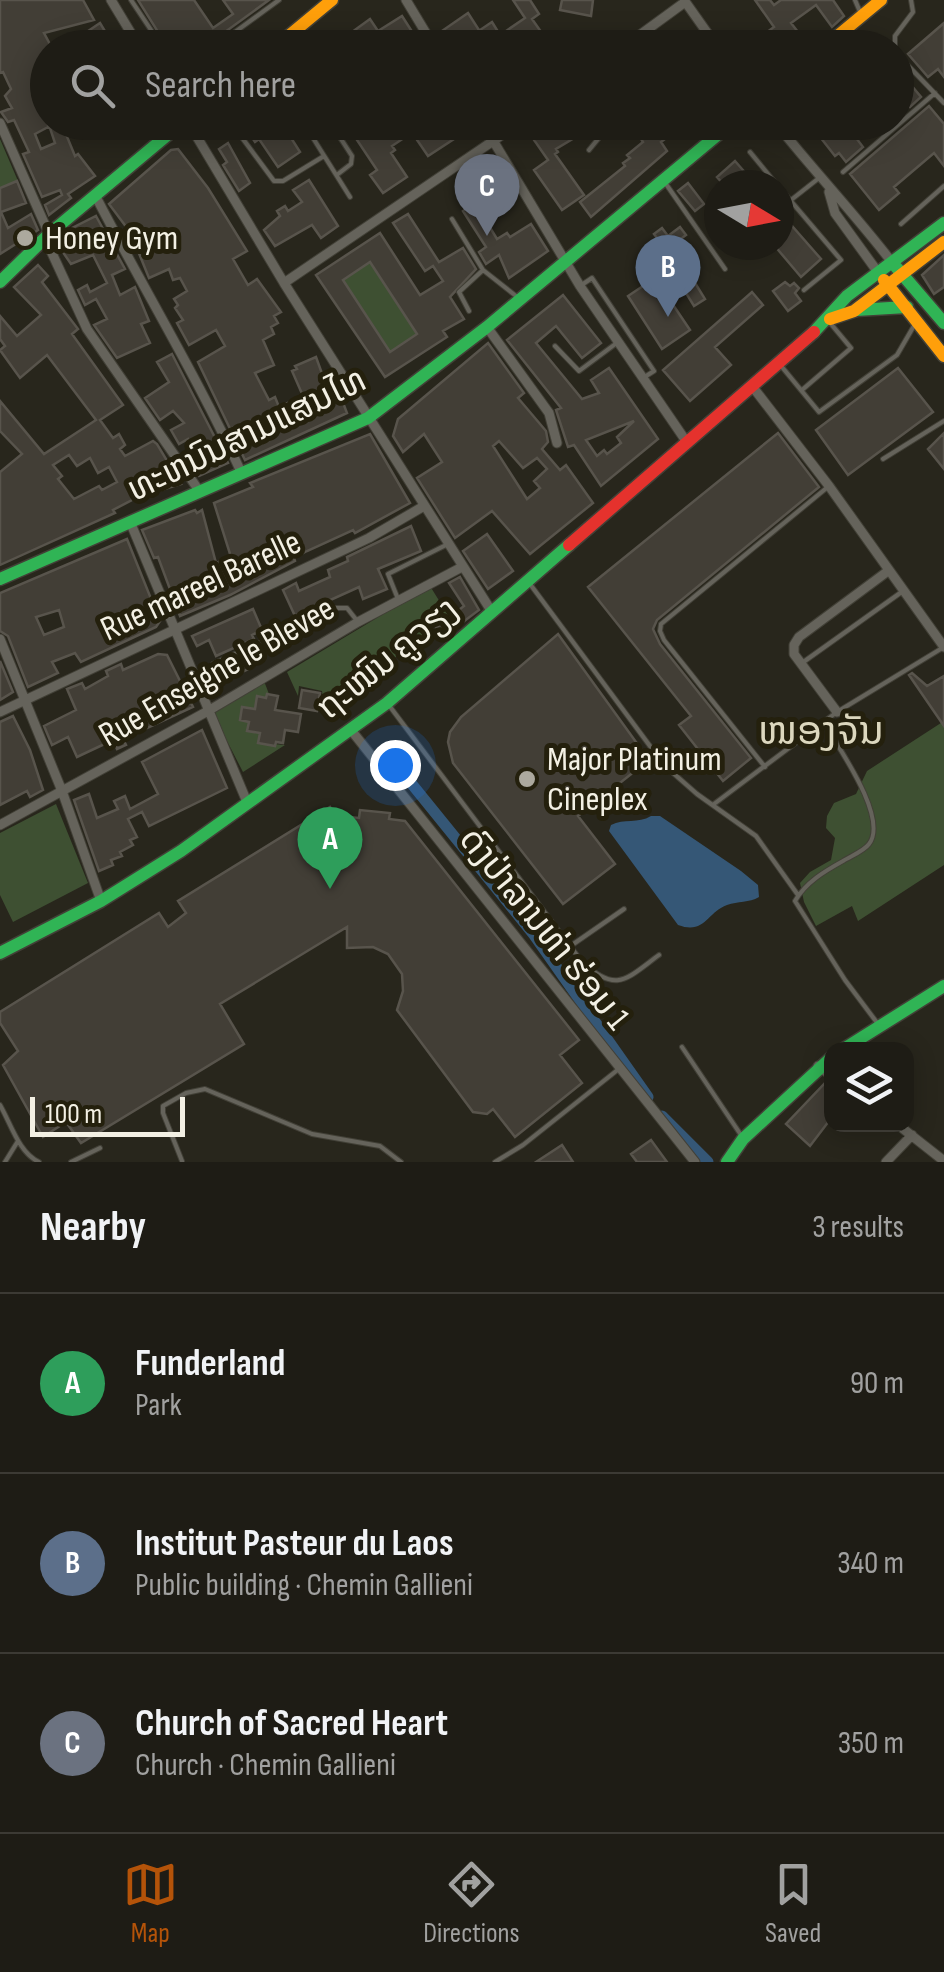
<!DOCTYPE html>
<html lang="en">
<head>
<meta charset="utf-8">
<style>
	:root { --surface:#1e1c15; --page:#26251e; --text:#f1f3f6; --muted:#a1a1a0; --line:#3c3a34; --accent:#b45309 }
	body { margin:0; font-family:"Sofia Sans Condensed","Noto Sans Lao",sans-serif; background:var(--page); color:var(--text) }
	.controls { position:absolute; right:30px; bottom:30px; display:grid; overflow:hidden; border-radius:20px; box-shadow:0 5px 25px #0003 }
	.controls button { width:90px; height:90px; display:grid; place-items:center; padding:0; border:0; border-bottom:2px solid var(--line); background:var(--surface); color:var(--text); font:50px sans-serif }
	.compass { position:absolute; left:704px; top:170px; width:90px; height:90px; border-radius:50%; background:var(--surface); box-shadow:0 5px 25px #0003; rotate:100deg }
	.scale { position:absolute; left:30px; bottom:25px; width:155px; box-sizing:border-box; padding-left:10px; border:5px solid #f3f0e4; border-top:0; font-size:28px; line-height:35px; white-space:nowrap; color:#f3f0e4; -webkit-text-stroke:8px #24200d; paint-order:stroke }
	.you { position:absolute; left:395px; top:765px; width:35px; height:35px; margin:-25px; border:8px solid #fff; border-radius:50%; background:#1a73e8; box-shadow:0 0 0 15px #1a73e833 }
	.badge { display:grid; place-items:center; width:65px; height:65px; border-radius:50%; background:var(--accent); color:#fff; font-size:32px; font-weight:700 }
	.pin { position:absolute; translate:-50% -82px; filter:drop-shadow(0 2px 5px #0008) }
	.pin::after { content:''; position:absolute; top:52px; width:35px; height:30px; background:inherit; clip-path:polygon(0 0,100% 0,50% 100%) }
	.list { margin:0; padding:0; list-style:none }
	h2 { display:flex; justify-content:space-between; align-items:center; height:130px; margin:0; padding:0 40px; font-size:42px }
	h2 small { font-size:32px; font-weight:400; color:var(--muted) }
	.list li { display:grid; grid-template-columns:65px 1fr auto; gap:30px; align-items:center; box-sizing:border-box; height:180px; padding:0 40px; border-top:2px solid var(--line) }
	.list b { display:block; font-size:38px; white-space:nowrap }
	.list p { margin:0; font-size:32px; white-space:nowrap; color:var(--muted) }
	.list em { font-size:32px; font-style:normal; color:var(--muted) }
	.icon { flex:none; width:55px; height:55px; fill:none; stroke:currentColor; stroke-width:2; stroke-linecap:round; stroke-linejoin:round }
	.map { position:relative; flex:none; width:944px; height:1162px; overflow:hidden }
	.search { position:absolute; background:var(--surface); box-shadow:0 5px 25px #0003; left:30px; right:30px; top:30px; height:110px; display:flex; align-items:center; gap:25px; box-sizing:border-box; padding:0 35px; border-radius:55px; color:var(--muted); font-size:38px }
	.sheet { height:670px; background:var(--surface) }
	nav { display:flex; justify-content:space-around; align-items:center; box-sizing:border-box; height:140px; border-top:2px solid var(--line); background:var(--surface); font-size:28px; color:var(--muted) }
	nav a { display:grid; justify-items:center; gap:5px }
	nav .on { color:var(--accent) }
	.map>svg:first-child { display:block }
</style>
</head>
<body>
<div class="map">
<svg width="944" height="1162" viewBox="0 0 944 1162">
	<rect width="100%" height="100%" fill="#28261c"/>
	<path fill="#3e5032" d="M 0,139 L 18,181 L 0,188 Z
		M 370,262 L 417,334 L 390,352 L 343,280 Z
		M 430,586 L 448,615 L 325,714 L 322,691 L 299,686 L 298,696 L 287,672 Z
		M 264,681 L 269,694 L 266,698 L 257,697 L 255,709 L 242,707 L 240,720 L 249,722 L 248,731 L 260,733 L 259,743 L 285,745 L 243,772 L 213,714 Z
		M 944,721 L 944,865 L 858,921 L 852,906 L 816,926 L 804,902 L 800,883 L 810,872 L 831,860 L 835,838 L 826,828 L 827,816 L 834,803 L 856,794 L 867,771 Z
		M 56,804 L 88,883 L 13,922 L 0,895 L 0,833 Z"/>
	<path fill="#355776" d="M 651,816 L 660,816 L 741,871 L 758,885 L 759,897 C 749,903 738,901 727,905 C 707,912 705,935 678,925 L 609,831 L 611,825 C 624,818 638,824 651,816 Z"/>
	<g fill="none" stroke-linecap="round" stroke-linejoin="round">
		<path stroke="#355776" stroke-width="11" d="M 393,749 L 394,762 L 534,935 L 648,1097
			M 662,1116 L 708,1162"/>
	</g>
	<path fill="#423e36" stroke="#58544c" stroke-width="2.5" fill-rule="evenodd" d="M 0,0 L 83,0 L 94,20 L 44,33 L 52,48 L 48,48 L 48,54 L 44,56 L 48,64 L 48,127 L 35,134 L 41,149 L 55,143 L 48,122 L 61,122 L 75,156 L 78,154 L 95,176 L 68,194 L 71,198 L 49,215 L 45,205 L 62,195 L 60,190 L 42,197 L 23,154 L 29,152 L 14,120 L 8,122 L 1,112 L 12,108 L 5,96 L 11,89 L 3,72 L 0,73 Z
		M 138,0 L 194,0 L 213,28 L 233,14 L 223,0 L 269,0 L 203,48 L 168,48 Z
		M 513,0 L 530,0 L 539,14 L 532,19 L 544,36 L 550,32 L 560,48 L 517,48 L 506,31 L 525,18 Z
		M 562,0 L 593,0 L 591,16 L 560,10 Z
		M 755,0 L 770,0 L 774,5 L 781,0 L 833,0 L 844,16 L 832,27 L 816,5 L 791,23 L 798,32 L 775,48 L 745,48 L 774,27 Z
		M 468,13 L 479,30 L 449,48 L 439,33 Z
		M 402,16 L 411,30 L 387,48 L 330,48 L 370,19 L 378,31 Z
		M 492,22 L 500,35 L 488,43 L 480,30 Z
		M 100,23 L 115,48 L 63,48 Z
		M 944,23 L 944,77 L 938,69 L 928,77 L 908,54 Z
		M 685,34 L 694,48 L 666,48 L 674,42 Z
		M 906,79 L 921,97 L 910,107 L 905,101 L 896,108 L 896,87 Z
		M 929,106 L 944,124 L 944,166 L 934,153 L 894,187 L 899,193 L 879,210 L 850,174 Z
		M 90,122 L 124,122 L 96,135 Z
		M 252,122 L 281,122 L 300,152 L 278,167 L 259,139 L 255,142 L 245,127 Z
		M 345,122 L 376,122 L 380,128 L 387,122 L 398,122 L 407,136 L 392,146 L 395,150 L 391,153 L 407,177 L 383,193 L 370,175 L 377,170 Z
		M 429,122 L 452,122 L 460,135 L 428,156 L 413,134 Z
		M 566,122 L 601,122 L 556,149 L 558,152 L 555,154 L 584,195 L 562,210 L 534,170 L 548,160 L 534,140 Z
		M 630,122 L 700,122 L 687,132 L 682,126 L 661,142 L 667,151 L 591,217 L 580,202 L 625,166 L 623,163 L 630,158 L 627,155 L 643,142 Z
		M 820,122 L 844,122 L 863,147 L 846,162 L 839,153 L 835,156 L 813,128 Z
		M 228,143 L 250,183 L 239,191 L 223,165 L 227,162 L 219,149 Z
		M 178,149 L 208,188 L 247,251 L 233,259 L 248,285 L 257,279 L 281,312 L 274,316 L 278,323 L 271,327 L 274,334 L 263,340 L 274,365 L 255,373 L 269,400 L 275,397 L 279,407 L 303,396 L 292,371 L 297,369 L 295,366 L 316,357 L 333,404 L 342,400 L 347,413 L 245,460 L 198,362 L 225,346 L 216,330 L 189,345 L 177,323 L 183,320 L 175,308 L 178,305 L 174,299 L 187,291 L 180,278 L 173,280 L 169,269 L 149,278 L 136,246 L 139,244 L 109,204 L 171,150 Z
		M 735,161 L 756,185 L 724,185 L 717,177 Z
		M 309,180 L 338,226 L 321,238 L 312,225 L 275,246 L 264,230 L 280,216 L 277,211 L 285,206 L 288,211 L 302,202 L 293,190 Z
		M 17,181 L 26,203 L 1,212 L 8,228 L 31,214 L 38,230 L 0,254 L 0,188 Z
		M 688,183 L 704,204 L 695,211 L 678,191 Z
		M 475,203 L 497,239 L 507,233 L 510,237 L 531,224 L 548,251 L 509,278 L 499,255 L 486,264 L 479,252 L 486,247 L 463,211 Z
		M 779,211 L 821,259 L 801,277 L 774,245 L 779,245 Z
		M 408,214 L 439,262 L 463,248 L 476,269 L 450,297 L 464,319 L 443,331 L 447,337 L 385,377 L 316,275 L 380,233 L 420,295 L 443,281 L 433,266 L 425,271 L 393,223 ZM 370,262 L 417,334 L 390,352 L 343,280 Z
		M 96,216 L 125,269 L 112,275 L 120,295 L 135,287 L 149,321 L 141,324 L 150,343 L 117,358 L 94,325 L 107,319 L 96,299 L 85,305 L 78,290 L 87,285 L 90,292 L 107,283 L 93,255 L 71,264 L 56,242 L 72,228 Z
		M 680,227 L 686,235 L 666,250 L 654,234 L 662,228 L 668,236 Z
		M 944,255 L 944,287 L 934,294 L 922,275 Z
		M 38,265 L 48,276 L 42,282 L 78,329 L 72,334 L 123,405 L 100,420 L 113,438 L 119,434 L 125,445 L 120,449 L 125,456 L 153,441 L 157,444 L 181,484 L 138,497 L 113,510 L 115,513 L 0,565 L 0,472 L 22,454 L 0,431 L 0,401 L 44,454 L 96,420 L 47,355 L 20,378 L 0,350 L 5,346 L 0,339 L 0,316 L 17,336 L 41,315 L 14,287 ZM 69,455 L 77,466 L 90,458 L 98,473 L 109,467 L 117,482 L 102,490 L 99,486 L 74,499 L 58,479 L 62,476 L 53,465 Z
		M 655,278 L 690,330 L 662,349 L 628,296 Z
		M 692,278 L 705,299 L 694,306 L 681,285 Z
		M 785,282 L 790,286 L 794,283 L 799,288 L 795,293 L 801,301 L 788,311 L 773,291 Z
		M 752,292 L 763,305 L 715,347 L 731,365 L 690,401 L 663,370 Z
		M 563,295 L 601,343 L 582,358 L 556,326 L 536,343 L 582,399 L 599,393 L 591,380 L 609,368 L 658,439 L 601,486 L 574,445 L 568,447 L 556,410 L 561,408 L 507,340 ZM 634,421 L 617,437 L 621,443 L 607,454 L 604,450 L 597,456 L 586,440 Z
		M 488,343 L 524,393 L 518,398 L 546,431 L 548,442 L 542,449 L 560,470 L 566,465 L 593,503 L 530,554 L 492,511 L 455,538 L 417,478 L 442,462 L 424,434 L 403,452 L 393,436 L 398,419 ZM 499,441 L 523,468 L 537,458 L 547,469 L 534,481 L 540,488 L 527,499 L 493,446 Z
		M 172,354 L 228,463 L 199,476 L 188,460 L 196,456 L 188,439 L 179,444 L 171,430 L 184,423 L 173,411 L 160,420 L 145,398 L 169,382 L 157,362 Z
		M 898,368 L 933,412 L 848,475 L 816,430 Z
		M 778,433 L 819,487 L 657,620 L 653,629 L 660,644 L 751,758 L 723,781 L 679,725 L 691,716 L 588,587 Z
		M 944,433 L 944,469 L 928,449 Z
		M 370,434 L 410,503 L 355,533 L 353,530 L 307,551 L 294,558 L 295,561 L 230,595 L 180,616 L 158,557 L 154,558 L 142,530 L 195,510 L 197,513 L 202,510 L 216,563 L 231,557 L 214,503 L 253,487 L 250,483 Z
		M 411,526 L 421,551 L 378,569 L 387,589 L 363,599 L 359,587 L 295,616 L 283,590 L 296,583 L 299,591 L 330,577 L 328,570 L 348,561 L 347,557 Z
		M 487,534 L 513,571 L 488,589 L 463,551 Z
		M 127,539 L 160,621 L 156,627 L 81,662 L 75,653 L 52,662 L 58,673 L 28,687 L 8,636 L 0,631 L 0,593 ZM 59,610 L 64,627 L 44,635 L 36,617 Z
		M 460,577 L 479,610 L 443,637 L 436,628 L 464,606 L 449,583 Z
		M 253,609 L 262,630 L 252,635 L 254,639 L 216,656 L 209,640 L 197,646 L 192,636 Z
		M 558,634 L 649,760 L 578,816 L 615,864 L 563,904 L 453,763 L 448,742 L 450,732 L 461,717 Z
		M 158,654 L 167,655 L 193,707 L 123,739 L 126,745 L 117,749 L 113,740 L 77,757 L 68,737 L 52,745 L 44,726 L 76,710 L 67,689 L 82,683 L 85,689 L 108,676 L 106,671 L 121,664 L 123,670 Z
		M 248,654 L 253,667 L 217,683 L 211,669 Z
		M 0,661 L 13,692 L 0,700 Z
		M 912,673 L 927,686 L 944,676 L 944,726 L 909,675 Z
		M 302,690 L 320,693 L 317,711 L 299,708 Z
		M 267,694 L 278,696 L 275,710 L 301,714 L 298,732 L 285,730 L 283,743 L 276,742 L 275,746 L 258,743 L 260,733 L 247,731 L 249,722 L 240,720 L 242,707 L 255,709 L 257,696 L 266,698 Z
		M 13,716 L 30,750 L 43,790 L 30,797 L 27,791 L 0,805 L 0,722 Z
		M 202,730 L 227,788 L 149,826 L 142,812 L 128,819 L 137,837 L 130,840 L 133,845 L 120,852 L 122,856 L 111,860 L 113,865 L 99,871 L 74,800 L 89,794 L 97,818 L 118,809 L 114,801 L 125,796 L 130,809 L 158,794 L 142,762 Z
		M 330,807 L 336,816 L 359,818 L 360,810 L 390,813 L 389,819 L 405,821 L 579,1040 L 560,1055 L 582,1083 L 515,1137 L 493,1109 L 487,1114 L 473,1112 L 397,1010 L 403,991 L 402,974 L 388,954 L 373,947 L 347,948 L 347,927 L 220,1004 L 244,1044 L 81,1143 L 66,1122 L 43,1137 L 3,1065 L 18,1051 L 0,1023 L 0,1012 L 159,913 L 168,927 L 186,913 L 178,901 Z
		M 826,1082 L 832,1084 L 832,1117 L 810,1146 L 786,1124 Z
		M 651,1140 L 667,1162 L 637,1162 L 631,1154 Z
		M 562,1145 L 573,1162 L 536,1162 Z"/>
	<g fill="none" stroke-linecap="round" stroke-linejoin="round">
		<defs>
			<path id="lane" d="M 131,0 L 163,48
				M 855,0 L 861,14
				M 213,48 L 279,0
				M 895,48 L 895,36 L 913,12 L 911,0
				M 896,53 L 944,103
				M 303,122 L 350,197
				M 330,122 L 352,156 L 351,164 L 338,174
				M 240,135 L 274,181 L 283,181 L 324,156
				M 589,150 L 612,122
				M 750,152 L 777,185
				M 843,172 L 935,93
				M 666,184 L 725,269
				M 779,187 L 841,260 L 804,290
				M 791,200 L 819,178
				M 452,219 L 483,270 L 516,296
				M 901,224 L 944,186
				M 580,286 L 592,278 L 654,371 L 643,378
				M 469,311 L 459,292 L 483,270
				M 555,346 L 579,371 L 618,342
				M 782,367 L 819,412 L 897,355 L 915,324
				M 802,390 L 851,348 L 831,324
				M 883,459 L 944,421
				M 530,584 L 664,765 L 697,794 L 756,836 L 798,895
				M 398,599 L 388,574 L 448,544
				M 802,663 L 903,591
				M 213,664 L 335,608 L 347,608 L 358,622
				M 388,704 L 582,962 C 617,994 626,979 659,955
				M 824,723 C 838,747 889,818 869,844 C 864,851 851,856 843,861 C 825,871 806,882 795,901 L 845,980 L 878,1024
				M 765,767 L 664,640 L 660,631 L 661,624 L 829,486
				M 714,804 L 837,712 L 944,647
				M 572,945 L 624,909
				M 682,1047 L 741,1135
				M 0,1105 C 11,1124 19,1153 39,1162
				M 182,1161 L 163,1113 L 163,1106 L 186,1093 L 205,1089 L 312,1134 L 380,1146 L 401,1162
				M 5,1162 L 18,1141
				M 71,1162 L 100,1148
				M 495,1162 L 523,1145 L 620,1068"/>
			<path id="street" d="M 111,0 L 140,48
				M 406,0 L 435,48
				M 684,0 L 718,48
				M 622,48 L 685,2
				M 188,122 L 284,283 L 492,612
				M 482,122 L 580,286 L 686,441
				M 775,122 C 813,170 854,213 891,261
				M 0,123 L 49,234
				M 829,192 L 835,213 L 877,271
				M 95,195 C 143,288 198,378 242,474
				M 45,238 L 87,329 L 200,492
				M 284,283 L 521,122
				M 487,327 L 549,413 L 557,443
				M 752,386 L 829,486 L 944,647
				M 131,524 L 247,802
				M 0,639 L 62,791 L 101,901
				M 0,712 L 369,538 L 424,506
				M 837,712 L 794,654 L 794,645 L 799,637 L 888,571
				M 351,730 L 695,1162
				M 0,825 L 208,711 L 358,622 L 462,567
				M 818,1066 L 832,1076
				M 897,1124 L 944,1161
				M 886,1162 L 912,1135"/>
			<path id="fast" d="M 896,267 L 944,323
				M 0,282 L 49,234 L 183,122
				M 856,310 L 907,307
				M 814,332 L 847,296 L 944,223
				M 0,579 L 368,418 L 487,327 L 733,122
				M 0,953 L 101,901 L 181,851 L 387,703 L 569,545
				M 842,1050 L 944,986
				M 727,1162 L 743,1139 L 832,1057"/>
			<path id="slow" d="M 274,48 L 332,0
				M 823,48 L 881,0
				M 884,280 L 944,356
				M 830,319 L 854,311 L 944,242"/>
			<path id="jam" d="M 569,545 L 814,332"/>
		</defs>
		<use href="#lane" stroke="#424037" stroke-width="6"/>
		<use href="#street" stroke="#424037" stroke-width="11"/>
		<use href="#fast" stroke="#424037" stroke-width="15"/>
		<use href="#slow" stroke="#424037" stroke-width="15"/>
		<use href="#jam" stroke="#424037" stroke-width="15"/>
		<use href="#lane" stroke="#65635b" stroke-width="4"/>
		<use href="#street" stroke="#65635b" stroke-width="9"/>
		<use href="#fast" stroke="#30b455" stroke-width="12"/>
		<use href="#slow" stroke="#ff9f0a" stroke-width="12"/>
		<use href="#jam" stroke="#e5322d" stroke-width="12"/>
	</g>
	<g fill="#aca99e" stroke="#24200d" stroke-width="4">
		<circle cx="25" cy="238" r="10"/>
		<circle cx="527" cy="779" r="10"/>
	</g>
	<g text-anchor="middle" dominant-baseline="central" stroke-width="10" stroke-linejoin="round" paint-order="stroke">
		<g font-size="35" fill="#f3f0e4" stroke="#24200d" text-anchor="start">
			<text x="45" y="238">Honey Gym</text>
			<text x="547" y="759">Major Platinum<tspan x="547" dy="40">Cineplex</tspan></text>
		</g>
		<g font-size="35" fill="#f3f0e4" stroke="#24200d">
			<text transform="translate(247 435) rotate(-26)">ທະຫນົນສາມແສນໄທ</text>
			<text transform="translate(201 586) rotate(-25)">Rue mareel Barelle</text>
			<text transform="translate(388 659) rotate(-39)">ຖະໜົນ ຄູວຽງ</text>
			<text transform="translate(217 672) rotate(-30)">Rue Enseigne le Blevee</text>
			<text transform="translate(544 929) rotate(51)">ດົງປ່າລານທ່າ ຮ່ອມ 1</text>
		</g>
		<g font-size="40" fill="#dcd7be" stroke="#24200d">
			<text x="821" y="732">ໜອງຈັນ</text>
		</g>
	</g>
</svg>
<div class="controls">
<button><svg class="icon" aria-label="layers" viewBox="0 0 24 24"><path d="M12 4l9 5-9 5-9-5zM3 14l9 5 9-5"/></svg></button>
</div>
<svg class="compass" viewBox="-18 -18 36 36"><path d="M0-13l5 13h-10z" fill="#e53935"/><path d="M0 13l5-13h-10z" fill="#a1a1a0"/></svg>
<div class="scale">100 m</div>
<div class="you"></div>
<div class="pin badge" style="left:330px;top:889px;background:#2e9e5b">A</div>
<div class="pin badge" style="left:668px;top:317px;background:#5c6f8a">B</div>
<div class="pin badge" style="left:487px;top:236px;background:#6b7280">C</div>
<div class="search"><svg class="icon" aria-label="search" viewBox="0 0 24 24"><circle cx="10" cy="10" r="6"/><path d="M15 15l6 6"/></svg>Search here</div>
</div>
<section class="sheet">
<h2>Nearby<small>3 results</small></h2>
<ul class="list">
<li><span class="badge" style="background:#2e9e5b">A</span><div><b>Funderland</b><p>Park</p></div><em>90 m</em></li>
<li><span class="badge" style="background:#5c6f8a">B</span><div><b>Institut Pasteur du Laos</b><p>Public building · Chemin Gallieni</p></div><em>340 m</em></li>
<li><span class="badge" style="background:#6b7280">C</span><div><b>Church of Sacred Heart</b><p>Church · Chemin Gallieni</p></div><em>350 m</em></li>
</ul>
</section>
<nav>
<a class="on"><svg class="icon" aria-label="map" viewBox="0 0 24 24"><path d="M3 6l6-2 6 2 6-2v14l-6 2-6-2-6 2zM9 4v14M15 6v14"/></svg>Map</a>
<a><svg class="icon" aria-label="directions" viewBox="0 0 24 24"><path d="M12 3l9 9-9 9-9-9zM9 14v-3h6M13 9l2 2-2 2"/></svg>Directions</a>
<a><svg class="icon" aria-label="saved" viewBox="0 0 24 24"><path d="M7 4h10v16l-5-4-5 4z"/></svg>Saved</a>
</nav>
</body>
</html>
